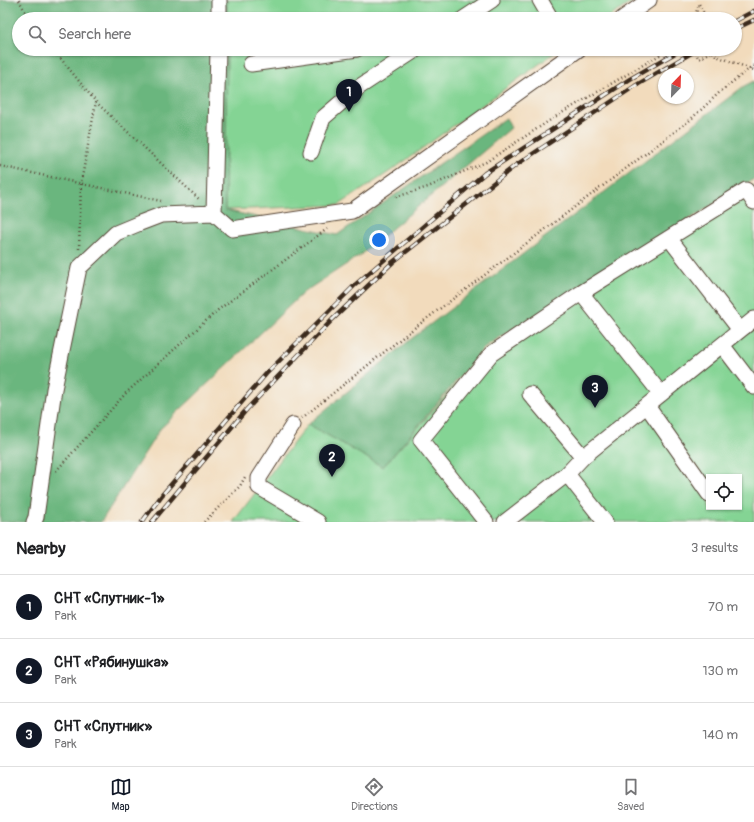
<!DOCTYPE html>
<html lang="en">
<head>
<meta charset="utf-8">
<style>
	:root { --surface:#fff; --page:#f2f2f2; --text:#202124; --muted:#757577; --line:#e0e0e0; --accent:#111827 }
	body { margin:0; font-family:Pangolin,sans-serif; background:var(--page); color:var(--text) }
	.controls { position:absolute; right:12px; bottom:12px; display:grid; overflow:hidden; border-radius:0px; box-shadow:0 1px 3px #0004 }
	.controls button { width:36px; height:36px; display:grid; place-items:center; padding:0; border:0; border-bottom:1px solid var(--line); background:var(--surface); color:var(--text); font:20px sans-serif }
	.compass { position:absolute; left:658px; top:68px; width:36px; height:36px; border-radius:50%; background:var(--surface); box-shadow:0 1px 3px #0004; rotate:23deg }
	.you { position:absolute; left:379px; top:240px; width:14px; height:14px; margin:-10px; border:3px solid #fff; border-radius:50%; background:#1a73e8; box-shadow:0 0 0 6px #1a73e833 }
	.badge { display:grid; place-items:center; width:26px; height:26px; border-radius:50%; background:var(--accent); color:#fff; font-size:13px; font-weight:700 }
	.pin { position:absolute; translate:-50% -33px; filter:drop-shadow(0 1px 2px #0008) }
	.pin::after { content:''; position:absolute; top:21px; width:14px; height:12px; background:inherit; clip-path:polygon(0 0,100% 0,50% 100%) }
	.list { margin:0; padding:0; list-style:none }
	h2 { display:flex; justify-content:space-between; align-items:center; height:52px; margin:0; padding:0 16px; font-size:17px }
	h2 small { font-size:13px; font-weight:400; color:var(--muted) }
	.list li { display:grid; grid-template-columns:26px 1fr auto; gap:12px; align-items:center; box-sizing:border-box; height:64px; padding:0 16px; border-top:1px solid var(--line) }
	.list b { display:block; font-size:15px; white-space:nowrap }
	.list p { margin:0; font-size:13px; white-space:nowrap; color:var(--muted) }
	.list em { font-size:13px; font-style:normal; color:var(--muted) }
	.icon { flex:none; width:22px; height:22px; fill:none; stroke:currentColor; stroke-width:2; stroke-linecap:round; stroke-linejoin:round }
	.map { position:relative; flex:none; width:754px; height:522px; overflow:hidden }
	.search { position:absolute; background:var(--surface); box-shadow:0 1px 3px #0004; left:12px; right:12px; top:12px; height:44px; display:flex; align-items:center; gap:10px; box-sizing:border-box; padding:0 14px; border-radius:22px; color:var(--muted); font-size:15px }
	.sheet { height:244px; background:var(--surface) }
	nav { display:flex; justify-content:space-around; align-items:center; box-sizing:border-box; height:56px; border-top:1px solid var(--line); background:var(--surface); font-size:11px; color:var(--muted) }
	nav a { display:grid; justify-items:center; gap:2px }
	nav .on { color:var(--accent) }
	.map>svg:first-child { display:block }
</style>
</head>
<body>
<div class="map">
<svg width="754" height="522" viewBox="0 0 754 522">
	<rect width="100%" height="100%" fill="#f6f6f2"/>
	<filter id="ink" filterUnits="userSpaceOnUse"><feTurbulence type="fractalNoise" baseFrequency=".025" numOctaves="2"/><feDisplacementMap in="SourceGraphic" scale="8" xChannelSelector="R" yChannelSelector="G"/><feConvolveMatrix kernelMatrix="1 2 1 2 8 2 1 2 1" color-interpolation-filters="sRGB"/></filter>
	<filter id="wash" filterUnits="userSpaceOnUse"><feTurbulence type="fractalNoise" baseFrequency=".012" numOctaves="4" result="noise"/><feDisplacementMap in="SourceGraphic" scale="16" xChannelSelector="R" yChannelSelector="G"/><feGaussianBlur stdDeviation="0.9" result="paint"/><feColorMatrix in="noise" values="0 0 0 0 0 0 0 0 0 0 0 0 0 0 0 0 0 1.4 0 .05"/><feComposite in="paint" operator="in"/></filter>
	<g filter="url(#wash)">
		<rect width="100%" height="100%" fill="#f2dbbc"/>
		<path fill="#84d494" stroke="#607f59" fill-rule="evenodd" d="M 227,0 L 635,0 L 606,19 L 227,19 Z
			M 227,49 L 560,49 L 395,168 L 339,205 L 225,210 Z
			M 754,185 L 754,522 L 233,522 L 308,424 L 383,467 L 488,348 ZM 709,477 L 739,477 L 739,507 L 709,507 Z"/>
		<path fill="#6bb67e" stroke="#53704e" d="M 0,0 L 227,0 L 227,19 L 19,19 L 19,49 L 227,49 L 225,210 L 337,235 L 506,118 L 511,128 L 362,254 L 304,292 L 160,429 L 101,522 L 0,522 Z
			M 754,81 L 754,179 L 486,346 L 383,467 L 308,424 L 411,339 L 744,86 Z"/>
	</g>
	<g filter="url(#ink)">
		<g fill="none" stroke-linecap="round" stroke-linejoin="round">
			<defs>
				<path id="minor" d="M 540,0 L 551,19
					M 219,19 L 219,0
					M 463,19 L 492,0
					M 622,19 L 649,0
					M 218,49 L 214,213 L 232,229 L 352,211 L 579,49
					M 251,64 L 357,49
					M 311,152 L 323,118 L 359,87 L 417,49
					M 669,238 L 740,330
					M 581,293 L 661,394
					M 722,345 L 754,387
					M 530,394 L 583,457
					M 647,406 L 709,494
					M 293,425 L 259,478 L 259,487 L 318,522
					M 567,474 L 605,522
					M 34,522 L 36,517 L 54,389 L 79,268 L 116,233 L 140,223 L 161,215 L 214,213
					M 486,522 L 421,440 L 491,354 L 581,293 L 746,190 L 754,202
					M 505,522 L 567,474 L 583,457 L 754,319"/>
			</defs>
			<use href="#minor" stroke="#564536" stroke-width="17"/>
			<path stroke="#564536" stroke-width="2.5" stroke-dasharray="1 3" stroke-linecap="butt" d="M 19,0 L 29,19
				M 694,19 L 699,4 L 707,19
				M 53,49 L 96,102 L 200,200
				M 693,49 L 699,59 L 712,51 L 716,56 L 754,70
				M 0,166 L 161,201
				M 396,197 L 428,187 L 486,162 L 555,117 L 670,49
				M 79,249 L 81,183 L 96,102
				M 302,418 L 413,329 L 689,121 L 721,91 L 754,65
				M 56,471 L 126,393 L 218,310 L 327,229
				M 204,522 L 240,486 L 245,477"/>
			<use href="#minor" stroke="#fff" stroke-width="15"/>
			<defs>
				<path id="rail" d="M 735,21 L 754,11
					M 735,29 L 754,20
					M 142,522 L 162,495 L 266,374 L 355,285 L 485,173 L 630,79 L 682,49
					M 152,522 L 247,409 L 333,319 L 393,262 L 516,165 L 635,86 L 698,49"/>
			</defs>
			<use href="#rail" stroke="#3b2a1e" stroke-width="4.5"/>
			<use href="#rail" stroke="#f6f6f2" stroke-width="3" stroke-dasharray="9" stroke-linecap="butt"/>
		</g>
	</g>
</svg>
<div class="controls">
<button><svg class="icon" aria-label="locate" viewBox="0 0 24 24"><circle cx="12" cy="12" r="6"/><path d="M12 2v4M12 18v4M2 12h4M18 12h4"/></svg></button>
</div>
<svg class="compass" viewBox="-18 -18 36 36"><path d="M0-13l5 13h-10z" fill="#e53935"/><path d="M0 13l5-13h-10z" fill="#757577"/></svg>
<div class="you"></div>
<div class="pin badge" style="left:349px;top:112px">1</div>
<div class="pin badge" style="left:332px;top:477px">2</div>
<div class="pin badge" style="left:595px;top:408px">3</div>
<div class="search"><svg class="icon" aria-label="search" viewBox="0 0 24 24"><circle cx="10" cy="10" r="6"/><path d="M15 15l6 6"/></svg>Search here</div>
</div>
<section class="sheet">
<h2>Nearby<small>3 results</small></h2>
<ul class="list">
<li><span class="badge">1</span><div><b>СНТ «Спутник-1»</b><p>Park</p></div><em>70 m</em></li>
<li><span class="badge">2</span><div><b>СНТ «Рябинушка»</b><p>Park</p></div><em>130 m</em></li>
<li><span class="badge">3</span><div><b>СНТ «Спутник»</b><p>Park</p></div><em>140 m</em></li>
</ul>
</section>
<nav>
<a class="on"><svg class="icon" aria-label="map" viewBox="0 0 24 24"><path d="M3 6l6-2 6 2 6-2v14l-6 2-6-2-6 2zM9 4v14M15 6v14"/></svg>Map</a>
<a><svg class="icon" aria-label="directions" viewBox="0 0 24 24"><path d="M12 3l9 9-9 9-9-9zM9 14v-3h6M13 9l2 2-2 2"/></svg>Directions</a>
<a><svg class="icon" aria-label="saved" viewBox="0 0 24 24"><path d="M7 4h10v16l-5-4-5 4z"/></svg>Saved</a>
</nav>
</body>
</html>
